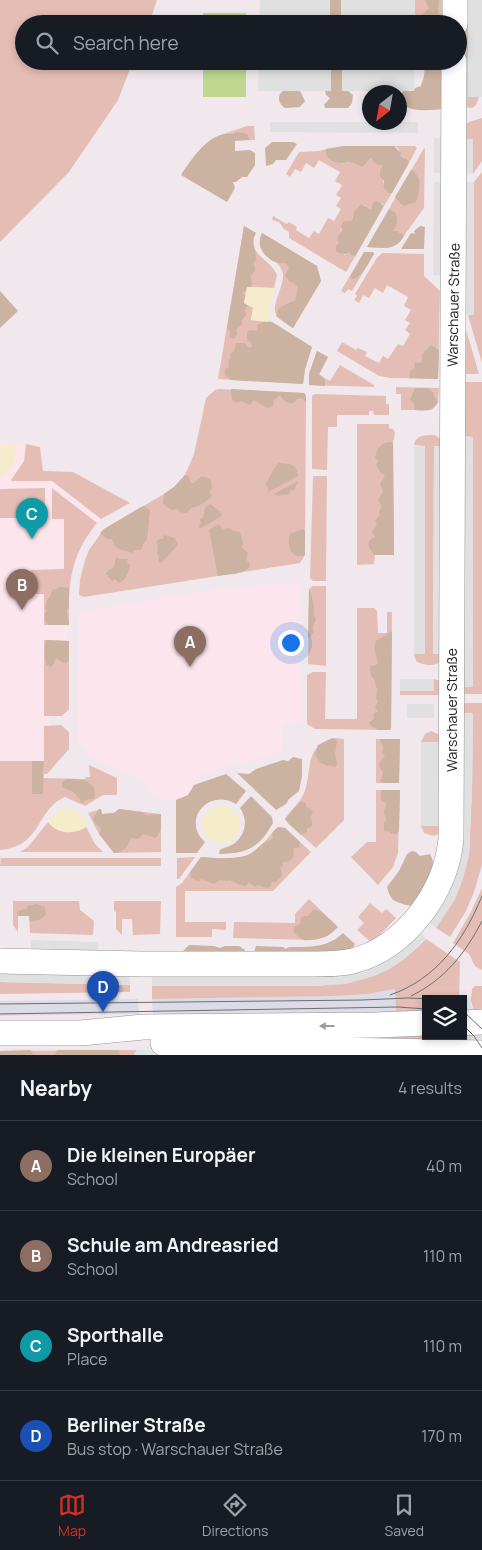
<!DOCTYPE html>
<html lang="en">
<head>
<meta charset="utf-8">
<style>
	:root { --surface:#171b24; --page:#20242c; --text:#f1f3f6; --muted:#9ea1a6; --line:#363941; --accent:#d93025 }
	body { margin:0; font-family:Manrope,sans-serif; background:var(--page); color:var(--text) }
	.controls { position:absolute; right:15px; bottom:15px; display:grid; overflow:hidden; border-radius:0px; box-shadow:0 2px 8px #0003 }
	.controls button { width:45px; height:45px; display:grid; place-items:center; padding:0; border:0; border-bottom:1px solid var(--line); background:var(--surface); color:var(--text); font:25px sans-serif }
	.compass { position:absolute; left:362px; top:85px; width:45px; height:45px; border-radius:50%; background:var(--surface); box-shadow:0 2px 8px #0003; rotate:211deg }
	.you { position:absolute; left:290px; top:642px; width:18px; height:18px; margin:-12px; border:4px solid #fff; border-radius:50%; background:#1a73e8; box-shadow:0 0 0 8px #1a73e833 }
	.badge { display:grid; place-items:center; width:32px; height:32px; border-radius:50%; background:var(--accent); color:#fff; font-size:16px; font-weight:700 }
	.pin { position:absolute; translate:-50% -41px; filter:drop-shadow(0 1px 2px #0008) }
	.pin::after { content:''; position:absolute; top:26px; width:18px; height:15px; background:inherit; clip-path:polygon(0 0,100% 0,50% 100%) }
	.list { margin:0; padding:0; list-style:none }
	h2 { display:flex; justify-content:space-between; align-items:center; height:65px; margin:0; padding:0 20px; font-size:21px }
	h2 small { font-size:16px; font-weight:400; color:var(--muted) }
	.list li { display:grid; grid-template-columns:32px 1fr auto; gap:15px; align-items:center; box-sizing:border-box; height:90px; padding:0 20px; border-top:1px solid var(--line) }
	.list b { display:block; font-size:19px; white-space:nowrap }
	.list p { margin:0; font-size:16px; white-space:nowrap; color:var(--muted) }
	.list em { font-size:16px; font-style:normal; color:var(--muted) }
	.icon { flex:none; width:28px; height:28px; fill:none; stroke:currentColor; stroke-width:2; stroke-linecap:round; stroke-linejoin:round }
	.map { position:relative; flex:none; width:482px; height:1055px; overflow:hidden }
	.search { position:absolute; background:var(--surface); box-shadow:0 2px 8px #0003; left:15px; right:15px; top:15px; height:55px; display:flex; align-items:center; gap:12px; box-sizing:border-box; padding:0 18px; border-radius:28px; color:var(--muted); font-size:19px }
	.sheet { height:425px; background:var(--surface) }
	nav { display:flex; justify-content:space-around; align-items:center; box-sizing:border-box; height:70px; border-top:1px solid var(--line); background:var(--surface); font-size:14px; color:var(--muted) }
	nav a { display:grid; justify-items:center; gap:2px }
	nav .on { color:var(--accent) }
	.map>svg:first-child { display:block }
</style>
</head>
<body>
<div class="map">
<svg width="482" height="1055" viewBox="0 0 482 1055">
	<rect width="100%" height="100%" fill="#f0e8ed"/>
	<path fill="#dedede" d="M 463,1027 L 482,1027 L 482,1040 L 455,1040 L 455,1036 L 463,1036 Z"/>
	<path fill="#dbdce8" d="M 395,989 L 396,1012 L 153,1015 L 152,999 L 338,996 L 368,994 Z
		M 138,999 L 139,1014 L 0,1016 L 0,1001 Z"/>
	<path fill="#fce5ec" d="M 0,442 L 40,447 L 43,471 L 73,472 L 130,503 L 108,514 L 97,523 L 81,545 L 72,567 L 63,570 L 31,570 L 36,576 L 44,594 L 44,625 L 67,625 L 67,641 L 44,641 L 44,716 L 50,716 L 50,726 L 44,726 L 43,794 L 0,794 Z
		M 300,582 L 301,722 L 283,723 L 282,751 L 197,776 L 191,791 L 188,795 L 183,798 L 167,801 L 150,794 L 144,785 L 143,780 L 89,757 L 78,742 L 79,612 L 196,592 Z"/>
	<path fill="#e4beb4" d="M 0,0 L 157,0 L 149,24 L 24,24 L 24,61 L 133,61 L 118,100 L 69,172 L 0,242 Z
		M 415,0 L 443,0 L 443,24 L 415,24 Z
		M 462,0 L 468,0 L 468,97 L 479,97 L 476,105 L 472,108 L 466,107 L 462,101 Z
		M 482,118 L 482,161 L 473,174 L 473,140 L 461,139 L 463,126 L 469,122 Z
		M 247,126 L 254,126 L 255,140 L 250,140 L 249,138 L 236,132 L 223,134 Z
		M 394,146 L 415,146 L 417,148 L 409,163 L 407,159 L 400,156 L 399,149 Z
		M 424,148 L 425,149 L 424,208 L 398,244 L 388,248 L 367,247 Z
		M 326,149 L 325,151 C 332,160 338,166 349,162 L 363,167 L 371,158 L 384,165 L 383,187 L 388,193 L 392,193 L 384,206 L 382,203 L 371,209 L 364,205 L 353,215 L 352,220 L 344,221 C 343,226 341,229 340,233 C 337,240 342,248 344,255 L 349,253 L 355,257 L 346,272 L 289,238 L 289,232 L 284,229 L 279,222 L 272,220 L 273,216 L 287,224 L 289,222 L 297,227 L 296,230 L 309,238 L 314,231 L 319,234 L 328,218 L 334,221 L 341,209 L 336,206 L 341,198 L 336,195 L 342,185 L 335,181 L 340,172 L 319,160 L 314,168 L 306,163 L 301,172 L 295,169 L 290,177 L 286,174 L 299,152 L 320,151 Z
		M 482,172 L 482,363 L 468,315 L 474,315 L 474,182 Z
		M 244,226 L 256,233 C 244,253 271,259 277,275 L 274,288 L 247,287 L 253,308 L 251,320 L 272,322 L 312,347 L 305,369 L 303,384 L 218,379 Z
		M 262,233 L 317,266 L 321,281 L 293,328 C 266,312 275,309 282,283 C 283,279 284,275 282,271 C 276,254 252,256 262,233 Z
		M 364,252 L 373,252 L 374,254 L 352,291 L 348,289 L 345,293 L 341,291 Z
		M 382,253 L 424,254 L 424,276 L 440,291 L 438,379 L 391,378 L 379,376 L 337,351 L 342,342 L 356,350 L 358,348 L 367,352 L 365,356 L 379,363 L 383,356 L 388,359 L 398,344 L 403,346 L 410,334 L 405,330 L 410,323 L 405,320 L 411,310 L 404,306 L 408,297 L 387,285 L 383,293 L 375,288 L 369,298 L 363,295 L 359,303 L 354,300 L 357,296 L 355,294 L 376,259 Z
		M 464,323 L 479,374 L 460,374 Z
		M 317,351 L 328,357 L 319,375 L 330,381 L 340,365 L 374,385 L 374,387 L 309,385 L 309,374 Z
		M 460,382 L 482,382 L 482,694 L 459,694 L 459,687 L 473,687 L 473,437 L 460,436 Z
		M 396,387 L 439,388 L 438,403 L 431,410 L 401,410 L 401,394 L 396,394 Z
		M 219,389 L 304,393 L 306,396 L 305,555 L 300,563 L 84,597 L 79,595 L 80,580 L 85,560 L 89,550 L 104,529 L 164,494 L 174,487 L 185,475 L 194,454 L 206,398 L 215,390 Z
		M 315,394 L 386,396 L 386,404 L 389,404 L 389,415 L 374,415 L 373,411 L 369,411 L 369,415 L 337,415 L 337,427 L 328,427 L 327,470 L 312,469 L 312,396 Z
		M 357,424 L 389,424 L 389,428 L 393,429 L 395,432 L 393,443 L 394,555 L 375,555 L 374,564 L 357,565 Z
		M 434,435 L 443,440 L 445,446 L 434,446 L 433,654 L 444,654 C 443,656 442,659 440,662 C 435,667 421,665 416,661 L 414,654 L 425,653 L 425,446 L 414,445 C 416,435 425,435 434,435 Z
		M 26,444 L 40,447 L 43,471 L 73,472 L 130,503 L 101,519 L 52,481 L 12,481 L 11,480 L 24,461 Z
		M 313,476 L 327,476 L 326,581 L 313,581 L 310,578 Z
		M 45,488 L 45,518 L 0,518 L 0,489 Z
		M 52,488 L 97,523 C 70,556 68,584 69,625 L 44,625 L 44,594 L 36,594 L 36,577 L 31,577 L 31,570 L 64,569 L 64,519 L 52,519 Z
		M 313,586 L 326,586 L 326,666 L 308,664 L 309,589 Z
		M 357,608 L 374,608 L 377,611 L 378,633 L 387,633 L 387,612 L 392,612 L 391,728 L 390,730 L 315,729 L 307,724 L 307,675 L 313,672 L 326,672 L 325,719 L 357,719 Z
		M 44,640 L 69,641 L 69,709 L 62,716 L 44,716 Z
		M 434,679 L 440,681 L 445,695 L 400,695 L 400,691 L 434,691 Z
		M 459,703 L 482,703 L 482,865 L 474,892 L 466,911 L 450,937 L 436,928 L 455,899 L 462,881 L 469,855 L 472,789 L 473,713 L 459,713 Z
		M 61,725 L 69,732 L 69,749 L 47,774 L 44,774 L 44,726 Z
		M 431,731 L 442,736 L 444,742 L 421,742 L 425,734 Z
		M 333,738 L 344,739 L 344,820 L 316,848 L 288,823 L 285,819 C 291,809 300,803 304,793 C 313,770 303,748 333,738 Z
		M 376,739 L 400,739 L 399,783 L 376,783 Z
		M 0,761 L 32,761 L 32,793 L 43,794 L 43,778 L 85,779 L 86,777 L 90,777 L 89,765 L 117,778 L 117,795 L 103,795 L 85,806 L 65,797 C 35,810 43,846 0,850 Z
		M 376,790 L 400,790 L 398,853 L 393,867 L 378,885 L 351,857 L 367,842 L 376,842 Z
		M 101,809 L 102,814 L 114,813 L 119,809 L 161,814 L 161,852 L 114,853 L 99,834 L 88,813 Z
		M 48,822 C 57,834 74,835 86,827 L 95,844 L 103,852 L 20,852 L 28,847 Z
		M 421,826 L 444,826 L 441,833 L 434,836 L 424,833 Z
		M 278,827 L 285,828 L 311,852 L 273,891 L 185,891 L 185,922 L 226,922 L 226,930 L 212,929 L 212,937 L 176,937 L 176,887 L 182,883 L 201,857 C 218,858 242,862 256,850 C 264,844 270,834 278,827 Z
		M 1,855 L 1,858 L 161,858 L 161,866 L 0,866 Z
		M 195,857 L 179,879 L 177,879 L 177,858 Z
		M 482,888 L 482,970 L 475,966 L 469,954 L 453,943 L 471,912 Z
		M 309,899 L 338,927 L 326,937 L 310,940 L 233,938 L 234,922 L 295,923 L 295,914 Z
		M 13,901 L 79,901 L 80,910 L 94,921 L 93,935 L 30,933 L 29,916 L 18,916 L 18,932 L 13,925 Z
		M 114,901 L 161,901 L 160,934 L 133,935 L 132,919 L 122,919 L 122,935 L 116,929 L 116,912 L 114,911 Z
		M 370,903 L 382,913 L 386,909 L 396,918 L 372,943 L 357,930 L 364,923 L 358,917 Z
		M 426,939 L 460,962 L 459,999 L 426,999 L 426,1017 L 379,1018 L 378,1012 L 396,1011 L 395,989 L 368,994 L 338,996 L 152,999 L 152,986 L 308,986 C 355,985 393,975 426,939 Z
		M 0,982 L 130,985 L 130,992 L 0,994 Z
		M 475,986 L 482,986 L 482,1014 L 475,1015 L 471,1000 L 472,989 Z
		M 426,1027 L 426,1036 L 455,1036 L 455,1040 L 396,1040 L 390,1036 Z
		M 137,1050 L 134,1055 L 0,1055 L 0,1051 Z"/>
	<path fill="#cbb2a1" d="M 330,0 L 341,0 L 341,24 L 330,24 Z
		M 425,0 L 439,0 L 438,14 L 443,20 L 443,24 L 422,24 L 420,17 L 429,8 Z
		M 331,61 L 342,61 L 342,90 L 348,91 L 353,95 L 352,103 L 348,108 L 325,108 L 324,105 L 330,98 L 326,95 L 325,91 L 331,90 Z
		M 423,61 L 442,61 L 441,109 C 428,111 392,113 403,91 L 414,91 L 415,88 L 421,86 C 423,77 427,73 422,64 Z
		M 283,91 L 300,91 L 305,101 L 300,107 L 285,108 C 279,104 276,96 283,91 Z
		M 236,132 L 247,134 L 250,140 L 235,141 L 235,151 L 250,150 L 255,153 L 255,165 L 247,177 L 242,177 L 236,182 L 233,182 L 235,188 L 227,202 L 181,175 C 191,160 205,138 224,134 C 228,133 232,134 236,132 Z
		M 272,142 L 293,142 L 297,144 L 286,160 L 276,160 L 273,164 L 266,166 L 265,148 Z
		M 343,146 L 394,146 L 401,153 L 400,156 L 407,159 L 409,163 L 392,193 L 388,193 L 383,187 L 384,181 L 380,176 L 380,170 L 383,165 L 376,164 L 371,158 L 363,167 L 349,162 C 340,165 328,162 325,151 L 326,149 Z
		M 411,170 L 414,171 C 415,174 418,176 419,179 C 420,184 418,198 416,202 L 404,206 L 400,203 L 395,197 Z
		M 378,201 L 384,206 L 355,257 L 349,253 C 344,255 341,254 336,251 L 336,246 L 339,243 L 337,238 L 342,230 L 341,225 L 344,221 L 352,220 L 354,212 L 361,204 L 371,209 L 374,202 Z
		M 389,209 L 396,213 C 398,221 397,225 393,231 L 398,231 L 399,233 L 402,233 L 404,236 C 396,251 381,248 367,247 Z
		M 244,226 L 256,233 C 249,244 259,251 255,262 L 253,263 L 255,267 L 255,271 L 250,276 L 252,283 L 251,287 L 247,287 L 246,291 L 242,292 L 245,296 L 244,303 L 248,305 L 245,309 L 246,315 L 242,320 L 242,324 L 236,330 L 237,334 L 234,339 L 230,338 L 230,331 L 227,328 Z
		M 420,226 L 425,227 L 424,249 L 401,249 L 411,233 L 415,234 L 414,231 Z
		M 262,233 L 317,266 L 321,281 L 293,328 L 276,316 L 279,308 C 284,305 288,303 293,301 L 295,302 L 298,287 L 294,283 L 289,281 L 285,275 L 289,269 L 286,263 C 271,266 254,249 262,233 Z
		M 364,252 L 373,252 L 374,254 C 368,263 363,277 352,279 L 350,277 Z
		M 0,291 L 18,311 L 0,328 Z
		M 265,321 L 272,322 L 312,347 L 305,369 L 303,384 L 231,380 L 225,375 L 225,369 L 229,367 L 228,361 L 231,358 L 230,354 L 234,351 L 236,343 L 245,343 L 249,348 L 252,347 L 251,342 L 247,339 L 247,332 L 250,330 L 258,331 L 257,327 L 259,324 Z
		M 431,345 L 439,350 L 438,379 L 409,378 L 410,371 L 414,369 L 415,362 L 420,363 L 422,362 L 422,354 Z
		M 317,351 L 328,357 L 319,374 L 325,379 L 325,386 L 309,385 L 309,374 Z
		M 415,388 L 427,388 L 433,392 L 435,398 L 438,401 C 434,412 425,411 415,410 L 414,404 L 410,400 Z
		M 231,389 L 304,393 L 306,396 L 306,402 L 302,398 L 297,399 L 294,403 C 286,403 284,402 280,395 L 274,400 L 273,406 L 267,408 L 254,400 L 250,405 L 241,401 L 237,403 L 232,400 Z
		M 390,442 L 393,443 L 394,555 L 374,555 C 371,549 365,546 371,539 L 375,537 L 372,532 L 377,525 L 375,521 L 380,515 L 379,512 L 382,506 L 378,500 L 383,492 L 380,484 L 385,475 L 381,473 L 376,465 L 378,461 L 375,458 C 377,448 380,443 390,442 Z
		M 279,463 C 290,464 297,463 298,476 L 268,492 L 268,488 L 265,485 C 270,476 272,471 279,463 Z
		M 185,475 L 188,476 L 191,483 L 194,483 L 200,477 L 206,477 L 211,480 L 212,488 L 209,492 L 212,496 C 206,502 200,506 191,508 L 187,513 L 179,512 L 178,509 L 171,510 L 163,504 L 164,494 L 174,487 Z
		M 298,481 L 294,490 L 290,490 L 289,494 L 278,496 L 274,494 Z
		M 210,504 L 221,512 L 222,516 L 201,528 L 198,527 L 201,523 L 200,519 L 203,517 L 205,508 Z
		M 143,506 L 150,510 L 147,540 L 144,542 L 141,550 L 134,550 L 132,553 C 121,549 116,551 112,539 L 107,539 L 100,533 L 104,529 Z
		M 218,524 L 223,529 L 230,528 L 233,531 L 240,532 L 243,542 L 242,548 L 248,553 L 246,560 L 249,562 L 250,566 C 244,575 228,574 218,576 L 209,530 Z
		M 303,529 L 305,531 L 305,555 C 291,560 286,545 290,534 Z
		M 164,535 L 175,538 L 178,545 L 162,562 L 160,563 L 158,560 L 159,556 L 157,553 L 158,546 L 156,542 L 159,539 L 163,539 Z
		M 116,557 L 120,559 L 128,559 L 127,563 L 130,565 C 128,573 127,579 119,583 L 115,579 L 112,581 L 106,574 L 109,570 L 114,567 Z
		M 61,587 L 69,588 L 69,608 L 67,610 L 69,625 L 48,625 L 45,622 L 45,613 L 47,611 L 45,609 L 48,598 L 50,597 L 52,590 Z
		M 309,589 C 312,594 315,610 314,615 L 316,619 L 313,627 L 314,632 L 308,639 Z
		M 392,631 L 391,728 L 390,730 L 378,730 L 370,725 L 370,722 L 374,719 L 373,715 L 375,712 L 378,712 L 375,707 L 378,701 L 376,699 L 377,689 L 374,679 L 371,676 L 370,666 L 376,665 L 378,663 L 374,648 L 376,641 Z
		M 46,640 L 69,641 L 69,661 L 64,663 L 56,658 L 53,665 L 50,667 L 46,664 C 45,659 44,645 46,640 Z
		M 333,738 L 337,741 L 335,754 L 337,764 L 335,767 L 329,765 L 327,766 L 321,763 L 315,755 L 318,745 Z
		M 380,739 L 400,739 L 399,783 L 383,783 L 380,781 L 383,773 L 380,768 L 379,763 L 385,756 L 382,753 L 383,748 Z
		M 293,757 L 302,759 L 302,776 L 299,791 L 289,799 L 286,804 L 276,810 L 237,773 L 249,774 L 256,769 L 283,760 L 288,761 Z
		M 32,761 L 44,761 L 43,794 L 32,794 Z
		M 226,774 L 246,791 L 236,804 C 208,787 181,821 205,842 L 197,853 L 176,853 L 176,800 L 188,795 L 194,785 Z
		M 66,779 C 80,779 99,779 94,799 L 89,799 L 81,803 L 80,799 L 77,797 L 75,793 L 62,787 L 62,782 Z
		M 381,790 L 400,790 L 399,831 L 396,834 L 391,834 L 389,831 L 386,832 L 384,831 L 384,822 L 387,820 C 383,814 383,810 387,804 L 381,800 Z
		M 251,796 L 272,817 L 273,823 C 258,849 248,853 219,854 L 220,850 C 224,847 230,847 235,843 C 246,834 248,819 240,808 Z
		M 302,801 L 306,804 L 306,807 L 311,809 L 313,812 L 310,817 L 312,821 L 312,826 L 307,829 L 307,832 L 301,835 L 288,823 L 285,819 L 299,803 Z
		M 99,809 L 101,809 L 102,814 L 114,813 L 119,809 L 141,812 L 146,815 L 161,814 L 161,830 L 156,838 L 143,834 L 138,839 L 131,838 C 128,846 124,852 114,853 L 99,834 L 101,828 L 95,823 L 93,818 Z
		M 278,827 L 285,828 L 300,842 L 299,848 L 294,848 L 293,851 L 294,855 C 291,861 289,862 283,862 L 283,865 L 280,868 L 282,873 L 281,877 L 276,882 L 272,882 L 270,887 L 267,888 L 258,885 L 255,887 L 249,882 L 246,886 L 240,885 L 229,880 L 228,881 L 220,880 L 214,884 L 201,879 L 199,882 L 191,878 L 190,872 L 201,857 C 216,858 234,860 248,855 C 257,851 261,842 271,840 L 273,837 L 272,833 Z
		M 412,851 L 416,852 L 420,856 L 430,854 C 440,869 422,892 415,906 C 408,906 399,903 393,900 L 389,894 L 387,887 L 399,871 L 407,854 Z
		M 37,904 L 45,907 L 46,914 L 40,920 L 30,921 L 29,916 L 18,916 L 17,912 L 21,910 L 27,909 L 28,906 Z
		M 315,909 L 323,913 L 338,927 C 328,938 317,941 303,940 L 294,933 L 293,927 L 300,924 L 301,918 L 304,916 L 308,916 L 313,910 Z
		M 343,933 L 355,944 L 351,951 L 254,952 L 256,946 L 283,947 L 286,949 L 289,947 C 309,947 328,948 343,933 Z
		M 189,945 L 214,946 L 220,948 L 225,946 L 239,946 L 245,950 L 245,953 L 187,954 L 183,951 Z
		M 92,984 L 122,985 L 124,989 L 123,992 L 90,993 Z
		M 31,1050 L 33,1055 L 0,1055 L 0,1051 Z
		M 57,1050 L 119,1050 L 120,1055 L 55,1055 Z"/>
	<path fill="#f4eccb" d="M 247,287 L 274,288 L 270,303 L 268,322 L 251,320 L 253,308 L 244,303 Z
		M 10,445 L 16,445 C 17,459 12,469 0,476 L 0,446 Z
		M202 824a19 19 0 1 1 38 0a19 19 0 1 1-38 0Z
		M 65,808 C 75,808 83,812 87,822 L 86,827 C 73,835 57,834 48,822 L 55,814 Z"/>
	<path fill="#bfd68f" d="M 203,13 L 246,13 L 246,24 L 203,24 Z
		M 203,61 L 246,61 L 246,97 L 203,97 Z"/>
	<path fill="#e0e0e0" d="M 260,0 L 330,0 L 330,24 L 259,24 Z
		M 341,0 L 415,0 L 415,24 L 341,24 Z
		M 468,0 L 482,0 L 482,97 L 468,97 Z
		M 259,61 L 331,61 L 331,91 L 258,91 Z
		M 342,61 L 415,61 L 414,91 L 342,91 Z
		M 270,122 L 418,122 L 418,133 L 270,132 Z
		M 434,138 L 447,138 L 447,173 L 434,173 Z
		M 461,139 L 473,139 L 473,174 L 461,174 Z
		M 434,182 L 446,182 L 447,276 L 433,275 Z
		M 462,182 L 474,182 L 474,315 L 462,315 Z
		M 460,436 L 473,437 L 473,687 L 459,687 Z
		M 414,445 L 425,446 L 425,654 L 414,654 Z
		M 434,446 L 445,446 L 444,654 L 433,654 Z
		M 400,679 L 434,679 L 434,691 L 400,691 Z
		M 407,704 L 434,704 L 434,718 L 407,718 Z
		M 459,713 L 473,713 L 472,789 L 469,855 L 462,881 L 455,899 L 436,928 L 426,919 Z
		M 421,742 L 444,742 L 444,826 L 421,826 Z
		M 417,928 L 426,939 L 403,960 L 388,970 L 374,976 L 346,984 L 308,986 L 152,986 L 152,972 L 319,972 Z
		M 31,940 L 98,942 L 98,955 L 31,953 Z
		M 0,968 L 129,972 L 130,985 L 0,982 Z"/>
	<path fill="#dce6e3" d="M 137,1050 L 152,1050 L 163,1055 L 134,1055 Z"/>
	<g fill="none" stroke-linecap="round" stroke-linejoin="round">
		<defs>
			<path id="minor" d="M 455,24 L 455,0
				M 0,961 L 142,964 L 315,964 C 327,964 340,964 353,961 C 406,947 446,892 451,839 L 454,61
				M 463,1023 L 482,1022
				M 0,1033 L 81,1033 L 143,1027 L 376,1025 L 426,1023
				M 163,1043 L 294,1049 L 482,1053"/>
		</defs>
		<use href="#minor" stroke="#949494" stroke-width="26"/>
		<use href="#minor" stroke="#fff" stroke-width="25"/>
		<path stroke="#6e6e6e" stroke-width="1" d="M 390,995 C 437,979 464,940 482,896
			M 411,996 C 444,980 465,954 482,921
			M 0,1004 L 362,1000 L 408,998 L 434,999
			M 463,1011 L 482,1029
			M 0,1014 L 398,1007 L 426,1009
			M 463,1025 L 474,1036 L 482,1048"/>
	</g>
	<defs><path id="oneway-solid" d="M-6-.8H1V-3.2L6.5 0L1 3.2V.8H-6Z" transform="scale(1.25)"/></defs>
	<use fill="#9b9b9b" href="#oneway-solid" transform="translate(327 1026) rotate(180)"/>
	<g text-anchor="middle" dominant-baseline="central" stroke-width="4" stroke-linejoin="round" paint-order="stroke">
		<g font-size="14" fill="#202020" stroke="#fff">
			<text transform="translate(453 305) rotate(-89)">Warschauer Straße</text>
			<text transform="translate(451 710) rotate(-90)">Warschauer Straße</text>
		</g>
	</g>
</svg>
<div class="controls">
<button><svg class="icon" aria-label="layers" viewBox="0 0 24 24"><path d="M12 4l9 5-9 5-9-5zM3 14l9 5 9-5"/></svg></button>
</div>
<svg class="compass" viewBox="-18 -18 36 36"><path d="M0-13l5 13h-10z" fill="#e53935"/><path d="M0 13l5-13h-10z" fill="#9ea1a6"/></svg>
<div class="you"></div>
<div class="pin badge" style="left:190px;top:667px;background:#8d6e63">A</div>
<div class="pin badge" style="left:22px;top:610px;background:#8d6e63">B</div>
<div class="pin badge" style="left:32px;top:539px;background:#0f9aa8">C</div>
<div class="pin badge" style="left:103px;top:1012px;background:#1a4fb4">D</div>
<div class="search"><svg class="icon" aria-label="search" viewBox="0 0 24 24"><circle cx="10" cy="10" r="6"/><path d="M15 15l6 6"/></svg>Search here</div>
</div>
<section class="sheet">
<h2>Nearby<small>4 results</small></h2>
<ul class="list">
<li><span class="badge" style="background:#8d6e63">A</span><div><b>Die kleinen Europäer</b><p>School</p></div><em>40 m</em></li>
<li><span class="badge" style="background:#8d6e63">B</span><div><b>Schule am Andreasried</b><p>School</p></div><em>110 m</em></li>
<li><span class="badge" style="background:#0f9aa8">C</span><div><b>Sporthalle</b><p>Place</p></div><em>110 m</em></li>
<li><span class="badge" style="background:#1a4fb4">D</span><div><b>Berliner Straße</b><p>Bus stop · Warschauer Straße</p></div><em>170 m</em></li>
</ul>
</section>
<nav>
<a class="on"><svg class="icon" aria-label="map" viewBox="0 0 24 24"><path d="M3 6l6-2 6 2 6-2v14l-6 2-6-2-6 2zM9 4v14M15 6v14"/></svg>Map</a>
<a><svg class="icon" aria-label="directions" viewBox="0 0 24 24"><path d="M12 3l9 9-9 9-9-9zM9 14v-3h6M13 9l2 2-2 2"/></svg>Directions</a>
<a><svg class="icon" aria-label="saved" viewBox="0 0 24 24"><path d="M7 4h10v16l-5-4-5 4z"/></svg>Saved</a>
</nav>
</body>
</html>
